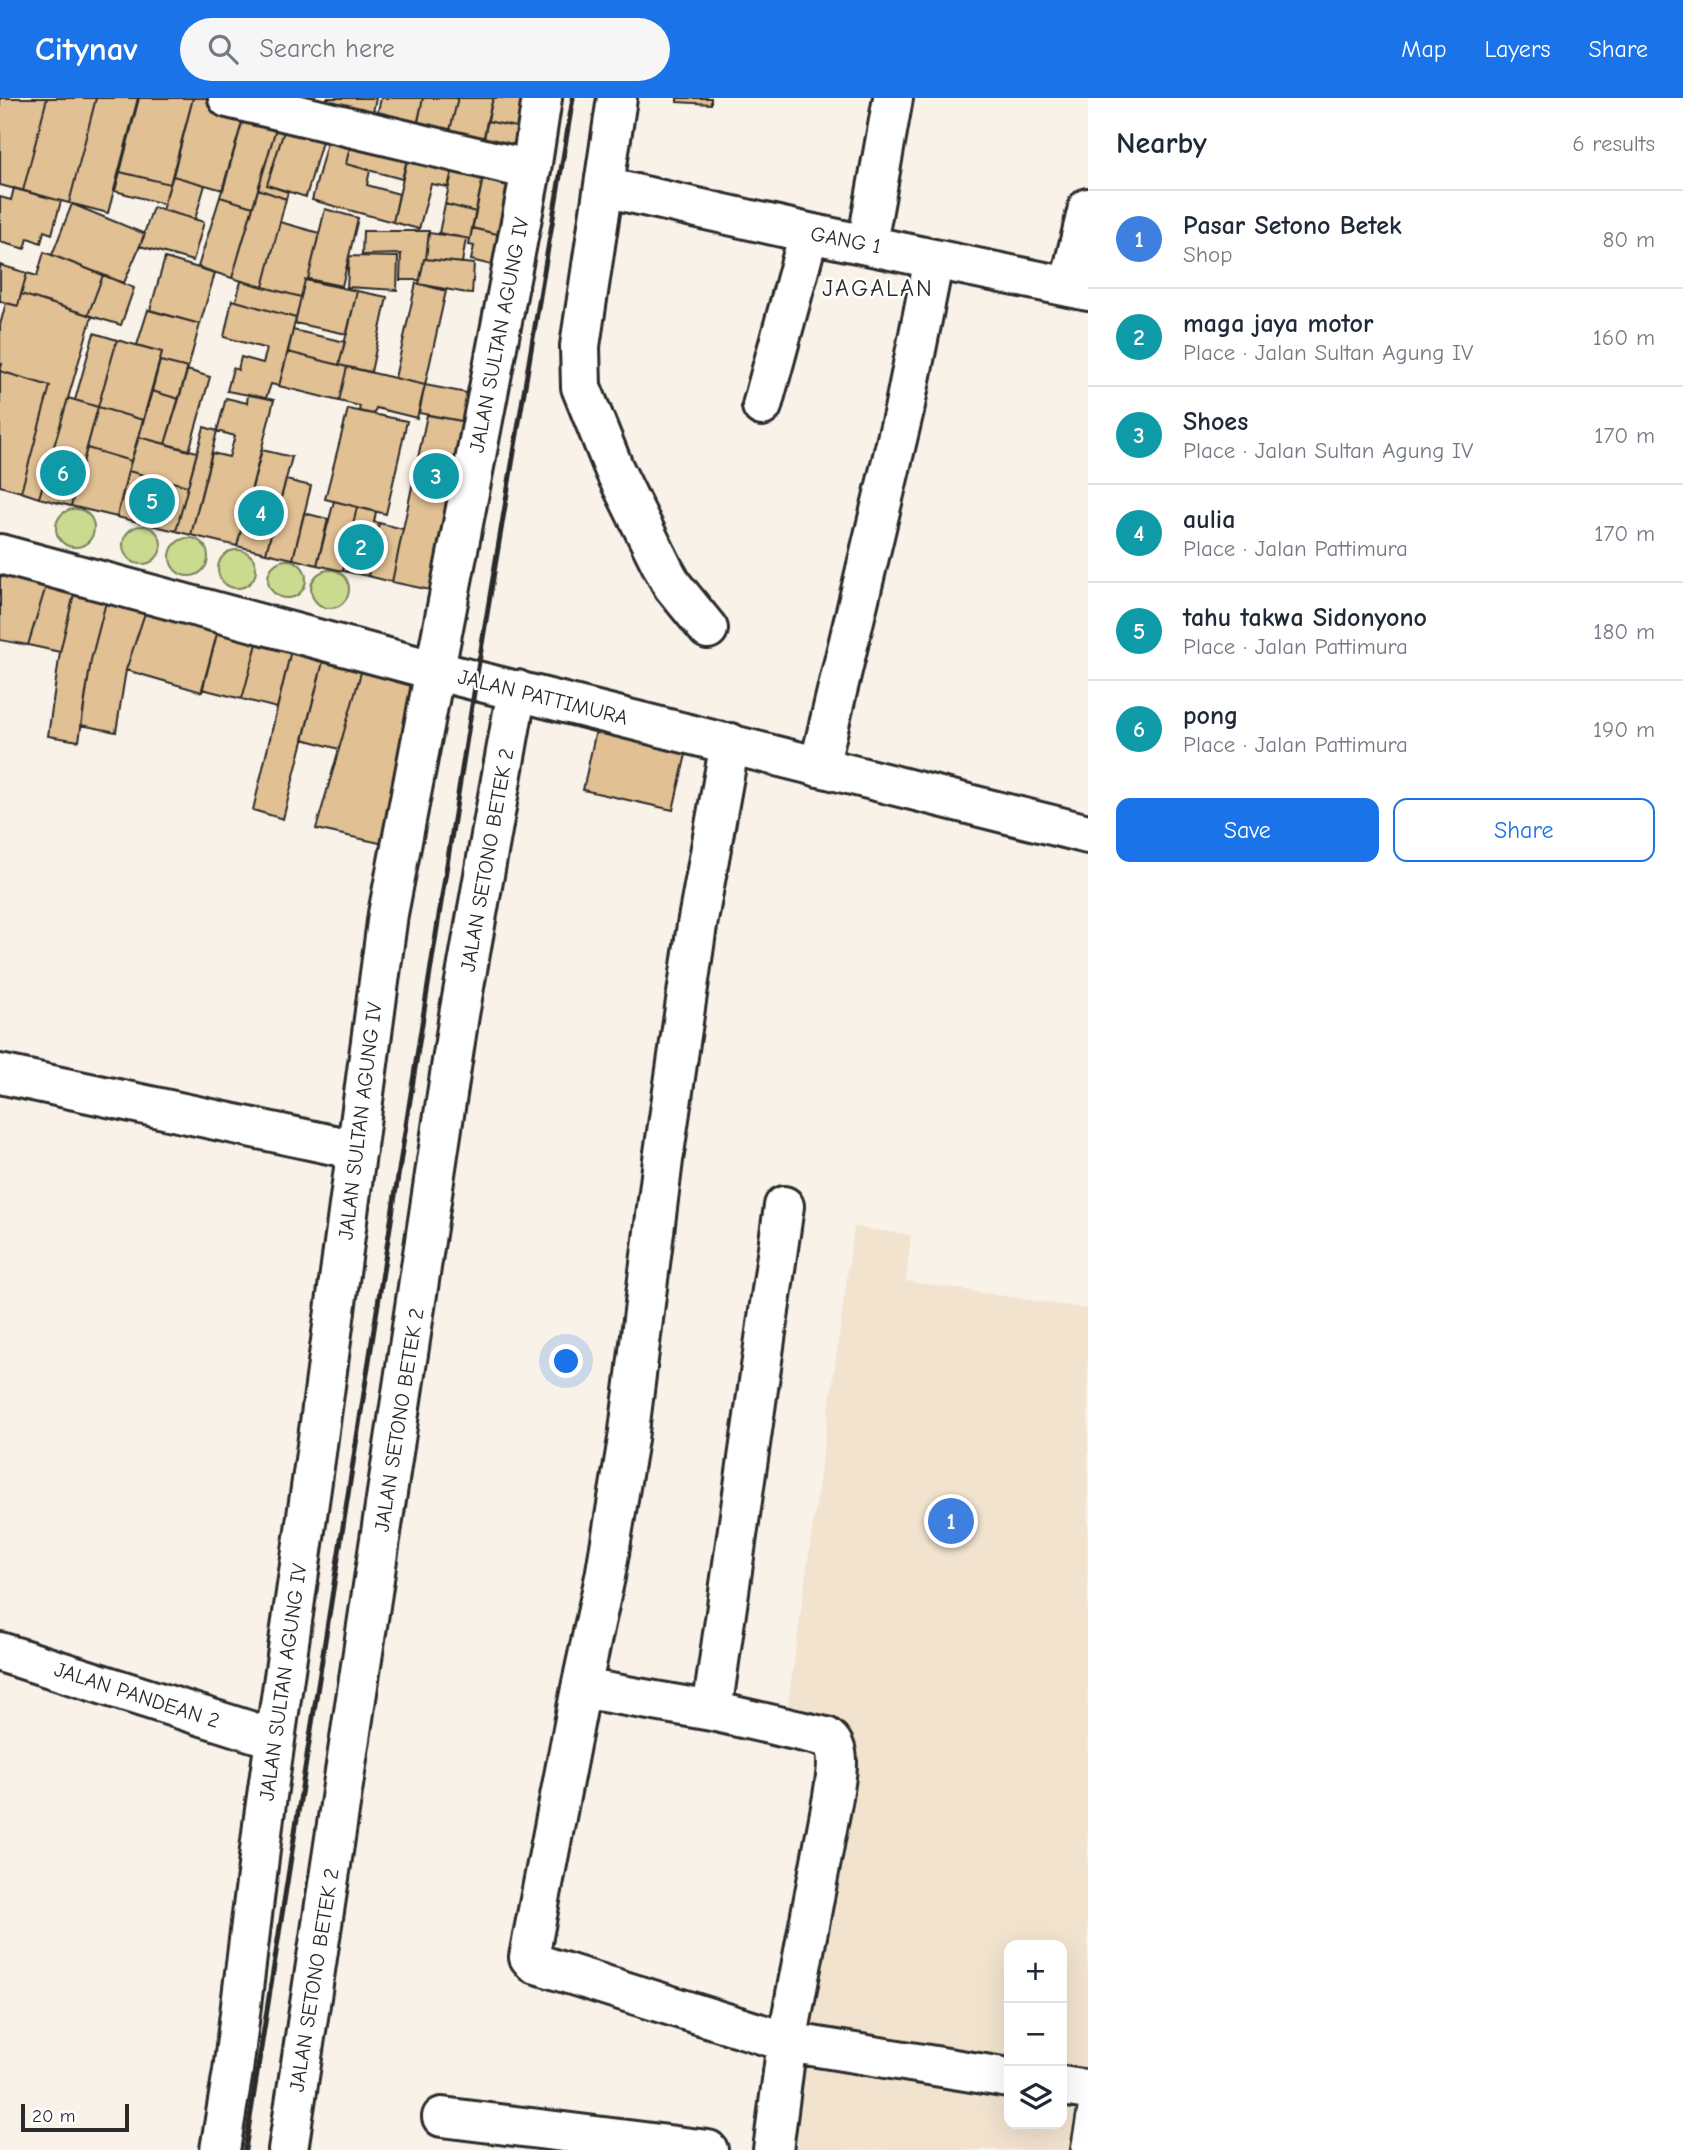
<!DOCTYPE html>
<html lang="en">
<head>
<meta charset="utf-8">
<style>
	:root { --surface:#fff; --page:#f6f6f7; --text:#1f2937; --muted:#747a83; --line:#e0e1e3; --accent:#1a73e8 }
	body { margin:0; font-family:"Comic Neue",sans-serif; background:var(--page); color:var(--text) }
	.controls { position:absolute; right:21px; bottom:21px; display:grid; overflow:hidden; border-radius:14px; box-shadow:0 7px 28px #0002 }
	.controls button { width:63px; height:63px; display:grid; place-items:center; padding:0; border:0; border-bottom:2px solid var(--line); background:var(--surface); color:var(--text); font:35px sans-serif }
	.scale { position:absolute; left:21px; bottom:18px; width:108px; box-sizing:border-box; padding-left:7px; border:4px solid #2b2b2b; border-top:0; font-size:19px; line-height:24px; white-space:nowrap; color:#2b2b2b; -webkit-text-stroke:5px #fff; paint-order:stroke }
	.you { position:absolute; left:567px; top:1264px; width:24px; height:24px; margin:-18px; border:5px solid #fff; border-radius:50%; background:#1a73e8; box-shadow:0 0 0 10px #1a73e833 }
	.badge { display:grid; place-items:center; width:46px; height:46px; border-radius:50%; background:var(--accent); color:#fff; font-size:23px; font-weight:700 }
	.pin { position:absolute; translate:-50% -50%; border:4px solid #fff; box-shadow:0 2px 7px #0006 }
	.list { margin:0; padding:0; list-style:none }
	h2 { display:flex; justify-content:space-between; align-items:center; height:91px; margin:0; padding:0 28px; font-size:30px }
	h2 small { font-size:23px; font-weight:400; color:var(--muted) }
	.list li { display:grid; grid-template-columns:46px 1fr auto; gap:21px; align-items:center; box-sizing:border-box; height:98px; padding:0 28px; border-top:2px solid var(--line) }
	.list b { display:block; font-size:26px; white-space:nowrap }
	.list p { margin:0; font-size:23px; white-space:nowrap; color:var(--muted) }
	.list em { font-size:23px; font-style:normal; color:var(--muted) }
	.actions { display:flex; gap:14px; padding:21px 28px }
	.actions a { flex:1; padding:16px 0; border:2px solid var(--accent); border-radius:14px; text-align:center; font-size:24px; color:var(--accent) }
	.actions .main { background:var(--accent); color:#fff }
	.icon { flex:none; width:38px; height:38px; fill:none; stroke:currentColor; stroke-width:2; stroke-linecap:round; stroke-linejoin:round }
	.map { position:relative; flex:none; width:1088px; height:2052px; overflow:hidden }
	header { display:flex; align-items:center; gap:42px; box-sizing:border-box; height:98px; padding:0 35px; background:var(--accent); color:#fff }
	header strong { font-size:33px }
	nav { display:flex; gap:38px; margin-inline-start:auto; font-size:24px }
	.search { width:490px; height:63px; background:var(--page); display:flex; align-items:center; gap:18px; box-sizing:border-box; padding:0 24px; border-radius:38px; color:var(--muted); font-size:26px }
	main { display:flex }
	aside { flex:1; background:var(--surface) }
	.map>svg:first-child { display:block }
</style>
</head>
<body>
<header>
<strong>Citynav</strong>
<div class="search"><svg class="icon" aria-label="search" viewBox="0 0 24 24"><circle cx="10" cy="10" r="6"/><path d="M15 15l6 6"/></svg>Search here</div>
<nav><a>Map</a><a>Layers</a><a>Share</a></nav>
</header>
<main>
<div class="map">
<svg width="1088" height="2052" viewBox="0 0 1088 2052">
	<rect width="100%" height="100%" fill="#f9f2e9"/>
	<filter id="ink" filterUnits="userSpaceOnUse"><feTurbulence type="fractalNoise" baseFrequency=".0143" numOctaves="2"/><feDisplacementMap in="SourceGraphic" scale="14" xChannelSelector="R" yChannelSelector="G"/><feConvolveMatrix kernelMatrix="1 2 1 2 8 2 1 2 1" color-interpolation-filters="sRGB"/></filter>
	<g filter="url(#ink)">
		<path fill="#f2e3cf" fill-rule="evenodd" d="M 854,1129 L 911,1137 L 906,1183 L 1088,1211 L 1088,2052 L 787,2052 L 844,1646 L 784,1636 ZM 1009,1847 L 1062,1847 L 1062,2026 L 1009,2026 Z"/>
		<path fill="#cada8e" stroke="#7a825c" stroke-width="2" d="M56 430a19 19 0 1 1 38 0a19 19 0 1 1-38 0Z
			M123 447a19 19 0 1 1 38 0a19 19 0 1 1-38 0Z
			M170 459a19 19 0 1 1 38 0a19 19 0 1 1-38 0Z
			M218 471a19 19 0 1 1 38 0a19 19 0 1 1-38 0Z
			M268 481a19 19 0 1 1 38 0a19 19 0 1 1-38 0Z
			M311 491a19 19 0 1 1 38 0a19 19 0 1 1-38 0Z"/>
		<path fill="#e1c093" stroke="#2b2b2b" stroke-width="2" d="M 0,0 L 47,0 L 23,93 L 0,87 Z
			M 47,0 L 96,0 L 69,105 L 23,93 Z
			M 96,0 L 138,0 L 108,115 L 69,105 Z
			M 139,0 L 193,0 L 170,86 L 120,74 Z
			M 193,0 L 205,0 L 246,11 L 223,92 L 173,78 Z
			M 327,0 L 376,0 L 371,23 L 324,10 Z
			M 381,0 L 423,0 L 416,32 L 376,22 Z
			M 423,0 L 458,0 L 449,36 L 417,29 Z
			M 458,0 L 493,0 L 482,49 L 449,36 Z
			M 493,0 L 527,0 L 521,30 L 487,23 Z
			M 677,0 L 711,0 L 711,6 L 677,4 Z
			M 246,11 L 279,20 L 253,109 L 220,99 Z
			M 279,20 L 287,23 L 267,87 L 288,94 L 286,101 L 258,91 Z
			M 287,23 L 325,33 L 306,99 L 267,87 Z
			M 487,23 L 521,30 L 519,59 L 482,49 Z
			M 332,25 L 354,31 L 346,66 L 370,72 L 367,87 L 399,96 L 393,124 L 312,102 Z
			M 354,31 L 411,45 L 402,81 L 346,66 Z
			M 411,45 L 456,57 L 448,89 L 431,86 L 419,131 L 393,124 Z
			M 456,57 L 486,65 L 476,114 L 445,106 Z
			M 486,65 L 525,75 L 510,139 L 472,130 Z
			M 120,74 L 170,86 L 164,106 L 115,93 Z
			M 173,78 L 205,87 L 195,121 L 162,112 Z
			M 14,90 L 61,103 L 52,136 L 44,133 L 41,145 L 28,140 L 25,151 L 0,144 L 0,99 L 11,102 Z
			M 258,91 L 286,101 L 263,189 L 232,180 Z
			M 220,99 L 253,109 L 232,180 L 198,169 Z
			M 72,106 L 145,136 L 124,185 L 52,157 Z
			M 445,106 L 476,114 L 470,141 L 439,135 Z
			M 153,109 L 204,124 L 193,163 L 140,148 Z
			M 325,111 L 358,120 L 342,188 L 308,181 Z
			M 280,124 L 319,135 L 308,181 L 305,182 L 301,199 L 263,189 Z
			M 472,130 L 510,139 L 504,170 L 471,162 L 474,148 L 469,147 Z
			M 363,133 L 429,133 L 426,161 L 424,161 L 420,182 L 400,182 L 401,156 L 362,157 Z
			M 429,135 L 466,140 L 462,165 L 426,161 Z
			M 44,154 L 103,177 L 88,217 L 21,196 L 27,175 L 37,178 Z
			M 349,158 L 398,159 L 397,192 L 347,189 Z
			M 165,160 L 215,175 L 200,226 L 150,212 Z
			M 424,161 L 474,166 L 472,196 L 419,186 Z
			M 0,167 L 27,175 L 18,208 L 0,203 Z
			M 103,177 L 134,190 L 121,227 L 88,217 Z
			M 305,182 L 357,193 L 347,236 L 295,225 Z
			M 241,183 L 301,199 L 296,220 L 236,203 Z
			M 416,185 L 446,193 L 425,287 L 395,280 Z
			M 357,193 L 387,199 L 371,274 L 339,267 Z
			M 21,196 L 92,218 L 39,400 L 21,394 L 50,288 L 0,273 L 2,266 L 0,266 L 0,227 L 6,205 L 18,208 Z
			M 232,202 L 296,220 L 279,288 L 271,286 L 266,300 L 227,293 L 233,270 L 238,272 L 241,259 L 263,265 L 267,251 L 224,239 Z
			M 148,212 L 200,226 L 188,270 L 160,263 L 162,254 L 137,247 Z
			M 293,232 L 345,244 L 339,267 L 288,254 Z
			M 94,235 L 117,242 L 98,309 L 75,302 Z
			M 117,242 L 162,254 L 143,322 L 98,309 Z
			M 288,254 L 347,269 L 339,303 L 279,288 Z
			M 160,263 L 188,270 L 179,301 L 152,293 Z
			M 347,269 L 425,287 L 417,320 L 376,310 L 374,316 L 359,313 L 360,308 L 339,303 Z
			M 187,272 L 210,279 L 189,353 L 165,346 Z
			M 0,273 L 50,288 L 21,394 L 0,388 Z
			M 425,287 L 472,296 L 467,324 L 419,315 Z
			M 152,293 L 179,301 L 165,346 L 139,339 Z
			M 248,296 L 274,302 L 237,448 L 191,437 L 212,355 L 229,359 L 235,338 L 217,333 L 226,300 L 247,305 Z
			M 68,300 L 98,309 L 71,408 L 39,400 Z
			M 98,309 L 143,322 L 131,363 L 87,350 Z
			M 348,311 L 407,323 L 386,416 L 325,401 Z
			M 427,317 L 467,324 L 435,493 L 392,484 Z
			M 204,329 L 217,333 L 191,437 L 176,433 Z
			M 139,339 L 197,354 L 188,388 L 128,373 Z
			M 87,350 L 131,363 L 117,419 L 71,408 Z
			M 262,352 L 292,359 L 266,455 L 237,448 Z
			M 128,373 L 188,388 L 176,433 L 117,419 Z
			M 286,382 L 311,388 L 293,461 L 266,455 Z
			M 334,403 L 357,409 L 343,473 L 317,467 Z
			M 357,409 L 376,414 L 374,424 L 379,425 L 368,478 L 343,473 Z
			M 304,415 L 328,421 L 317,467 L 293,461 Z
			M 379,425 L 403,431 L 392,484 L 368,478 Z
			M 0,478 L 46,488 L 28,547 L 0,542 Z
			M 46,488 L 74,496 L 60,554 L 28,547 Z
			M 74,496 L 106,504 L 91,562 L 79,643 L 48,638 L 60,554 Z
			M 106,504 L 145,515 L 126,572 L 116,634 L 81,627 L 91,562 Z
			M 145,515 L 218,532 L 202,594 L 126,572 Z
			M 218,532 L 258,542 L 242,601 L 202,591 Z
			M 258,542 L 291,552 L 277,610 L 242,601 Z
			M 291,552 L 324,560 L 283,721 L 253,712 Z
			M 324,560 L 362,571 L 339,651 L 303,641 Z
			M 362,571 L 415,582 L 398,749 L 316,731 Z
			M 596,632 L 687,652 L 673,712 L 583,692 Z"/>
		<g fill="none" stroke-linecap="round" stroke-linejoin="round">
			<defs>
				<path id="service" d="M 1081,2052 L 1088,2011"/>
				<path id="minor" d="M 228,0 L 531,72
					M 617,0 L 580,248 L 581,289 L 614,371 L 664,472 L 673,488 L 708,531
					M 604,89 L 809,135 L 1088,193
					M 867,146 L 893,0
					M 1069,189 L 1088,110
					M 762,308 L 809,135
					M 730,645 L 697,827 L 663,1062 L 628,1341 L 605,1479 L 581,1590 L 529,1859 L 534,1865 L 787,1944 L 1009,1980
					M 819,669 L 904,312 L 934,161
					M 0,976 L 357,1052
					M 0,1554 L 275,1641
					M 581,1590 L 712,1613 L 826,1639 C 844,1651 835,1681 833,1699 L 787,1944 L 773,2052
					M 712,1613 L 784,1108
					M 1062,1988 L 1088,1992
					M 442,2019 L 708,2052
					M 220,2052 L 233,1973 L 264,1719 L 316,1355 L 388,816 L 531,72 L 542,0
					M 288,2052 L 459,917 L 517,592"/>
				<path id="secondary" d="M 0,456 L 433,572 L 1088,736"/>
			</defs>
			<use href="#service" stroke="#2b2b2b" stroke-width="24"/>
			<use href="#minor" stroke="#2b2b2b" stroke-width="44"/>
			<use href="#secondary" stroke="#2b2b2b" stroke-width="44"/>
			<use href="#service" stroke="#fff" stroke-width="19"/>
			<use href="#minor" stroke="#fff" stroke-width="38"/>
			<use href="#secondary" stroke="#fff" stroke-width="38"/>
			<path stroke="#2b2b2b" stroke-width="5" d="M 245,2052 L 476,582 L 573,0"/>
		</g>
	</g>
	<g text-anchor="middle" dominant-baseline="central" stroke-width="5" stroke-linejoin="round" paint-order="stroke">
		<g font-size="21" fill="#2b2b2b" stroke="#fff">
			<text transform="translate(846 142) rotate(11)">GANG 1</text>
			<text transform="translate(499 237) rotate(-79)">JALAN SULTAN AGUNG IV</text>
			<text transform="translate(543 599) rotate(14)">JALAN PATTIMURA</text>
			<text transform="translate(487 762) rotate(-80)">JALAN SETONO BETEK 2</text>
			<text transform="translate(360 1023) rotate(-83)">JALAN SULTAN AGUNG IV</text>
			<text transform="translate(399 1322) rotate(-81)">JALAN SETONO BETEK 2</text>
			<text transform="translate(283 1584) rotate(-82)">JALAN SULTAN AGUNG IV</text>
			<text transform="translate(137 1597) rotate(18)">JALAN PANDEAN 2</text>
			<text transform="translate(314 1882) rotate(-81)">JALAN SETONO BETEK 2</text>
		</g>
		<g font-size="24" letter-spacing="2" fill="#2b2b2b" stroke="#fff">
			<text x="878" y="190">JAGALAN</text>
		</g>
	</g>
</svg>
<div class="controls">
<button>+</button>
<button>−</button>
<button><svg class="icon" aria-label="layers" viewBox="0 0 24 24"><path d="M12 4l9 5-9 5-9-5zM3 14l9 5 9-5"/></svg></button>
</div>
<div class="scale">20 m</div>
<div class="you"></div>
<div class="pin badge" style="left:951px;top:1423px;background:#3f7fe0">1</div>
<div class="pin badge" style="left:361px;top:449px;background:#0f9aa8">2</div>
<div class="pin badge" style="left:436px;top:378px;background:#0f9aa8">3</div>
<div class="pin badge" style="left:261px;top:415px;background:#0f9aa8">4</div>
<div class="pin badge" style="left:152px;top:403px;background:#0f9aa8">5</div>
<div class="pin badge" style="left:63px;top:375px;background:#0f9aa8">6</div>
</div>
<aside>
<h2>Nearby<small>6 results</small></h2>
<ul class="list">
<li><span class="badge" style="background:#3f7fe0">1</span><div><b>Pasar Setono Betek</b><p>Shop</p></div><em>80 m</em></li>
<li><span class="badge" style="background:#0f9aa8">2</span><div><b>maga jaya motor</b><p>Place · Jalan Sultan Agung IV</p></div><em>160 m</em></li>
<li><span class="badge" style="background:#0f9aa8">3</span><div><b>Shoes</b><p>Place · Jalan Sultan Agung IV</p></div><em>170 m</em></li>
<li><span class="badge" style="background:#0f9aa8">4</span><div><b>aulia</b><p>Place · Jalan Pattimura</p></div><em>170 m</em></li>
<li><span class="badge" style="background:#0f9aa8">5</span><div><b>tahu takwa Sidonyono</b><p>Place · Jalan Pattimura</p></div><em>180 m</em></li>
<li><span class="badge" style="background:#0f9aa8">6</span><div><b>pong</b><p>Place · Jalan Pattimura</p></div><em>190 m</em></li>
</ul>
<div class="actions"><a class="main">Save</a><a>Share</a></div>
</aside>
</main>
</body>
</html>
